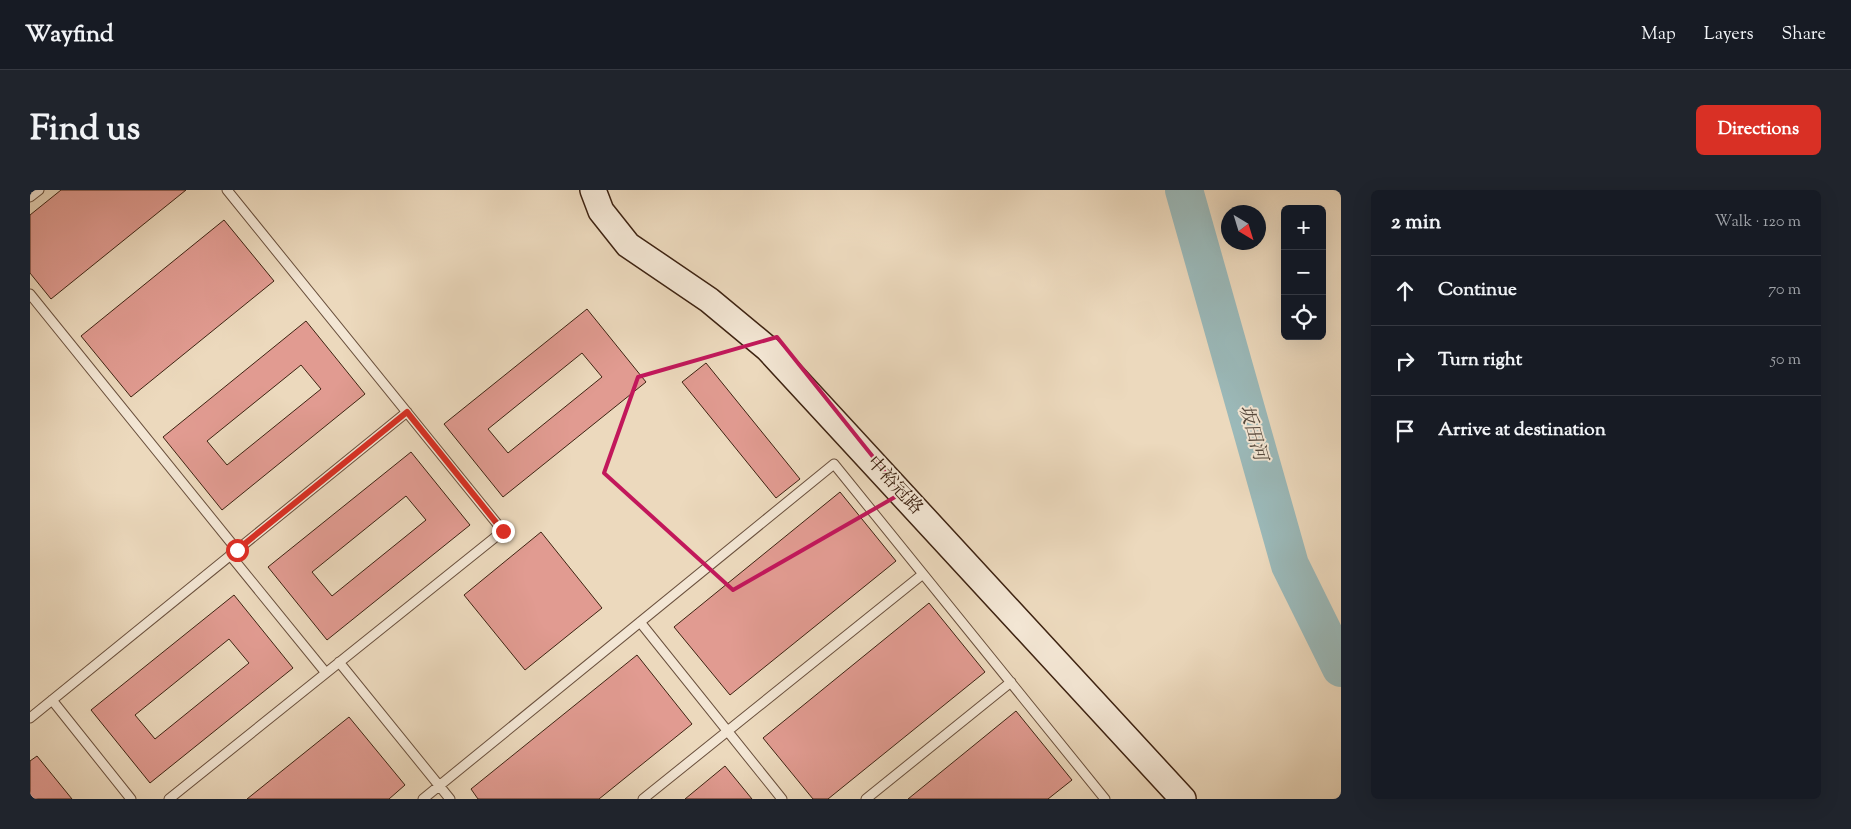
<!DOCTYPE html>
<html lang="en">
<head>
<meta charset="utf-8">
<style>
	:root { --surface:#171b24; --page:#20242c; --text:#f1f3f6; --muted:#9ea1a6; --line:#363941; --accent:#d93025 }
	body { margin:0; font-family:"Sorts Mill Goudy","Noto Serif SC",serif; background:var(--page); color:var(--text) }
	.controls { position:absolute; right:15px; top:15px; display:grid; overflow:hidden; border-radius:8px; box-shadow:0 5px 20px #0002 }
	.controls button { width:45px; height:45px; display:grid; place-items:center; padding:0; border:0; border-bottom:1px solid var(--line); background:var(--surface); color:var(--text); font:25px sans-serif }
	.compass { position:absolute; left:1191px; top:15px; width:45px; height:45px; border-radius:50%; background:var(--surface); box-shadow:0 5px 20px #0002; rotate:142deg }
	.stop { position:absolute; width:15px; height:15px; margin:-11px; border:4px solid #d93025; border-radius:50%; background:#fff }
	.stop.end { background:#d93025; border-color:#fff; box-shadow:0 1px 5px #0008 }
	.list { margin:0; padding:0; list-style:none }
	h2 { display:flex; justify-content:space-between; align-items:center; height:65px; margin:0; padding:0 20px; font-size:21px }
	h2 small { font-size:16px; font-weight:400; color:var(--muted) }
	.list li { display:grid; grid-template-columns:32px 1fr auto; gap:15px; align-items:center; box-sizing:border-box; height:70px; padding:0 20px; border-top:1px solid var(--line) }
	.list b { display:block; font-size:19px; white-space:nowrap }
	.list em { font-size:16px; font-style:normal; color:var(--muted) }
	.icon { flex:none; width:28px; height:28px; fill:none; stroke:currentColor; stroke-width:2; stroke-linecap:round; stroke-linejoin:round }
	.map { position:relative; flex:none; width:1311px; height:609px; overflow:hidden; border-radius:8px }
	header { display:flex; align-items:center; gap:30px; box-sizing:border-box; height:70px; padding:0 25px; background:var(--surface); border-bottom:1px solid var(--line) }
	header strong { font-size:24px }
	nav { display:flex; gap:28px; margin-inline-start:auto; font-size:18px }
	.intro { display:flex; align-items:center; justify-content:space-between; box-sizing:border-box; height:120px; padding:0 30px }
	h1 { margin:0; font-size:35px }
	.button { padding:12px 22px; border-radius:8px; background:var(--accent); color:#fff; font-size:18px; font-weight:700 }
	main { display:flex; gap:30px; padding:0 30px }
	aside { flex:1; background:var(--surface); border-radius:8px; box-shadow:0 5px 20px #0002 }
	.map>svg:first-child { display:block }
</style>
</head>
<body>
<header>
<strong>Wayfind</strong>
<nav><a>Map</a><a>Layers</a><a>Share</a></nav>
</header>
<div class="intro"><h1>Find us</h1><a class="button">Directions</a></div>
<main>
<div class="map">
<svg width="1311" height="609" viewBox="0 0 1311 609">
	<rect width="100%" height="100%" fill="#ecd9bd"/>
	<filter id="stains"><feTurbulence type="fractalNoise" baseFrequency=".004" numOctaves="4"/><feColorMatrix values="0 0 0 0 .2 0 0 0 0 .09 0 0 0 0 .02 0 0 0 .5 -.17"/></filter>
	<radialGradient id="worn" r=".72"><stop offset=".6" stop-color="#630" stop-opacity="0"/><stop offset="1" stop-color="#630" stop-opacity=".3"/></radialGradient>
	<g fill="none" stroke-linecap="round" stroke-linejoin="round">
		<path stroke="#9bb9b9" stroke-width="38" d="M 1154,0 L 1260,375 L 1311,478"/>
	</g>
	<path fill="#e19b91" stroke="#3e2312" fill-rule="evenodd" d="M 31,0 L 156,0 L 21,109 L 0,83 L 0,25 Z
		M 194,30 L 244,91 L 101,207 L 51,146 Z
		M 557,119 L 616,192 L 473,307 L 414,234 ZM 552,163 L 572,187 L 478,263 L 458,239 Z
		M 276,131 L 335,204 L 192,320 L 133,247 ZM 271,175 L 291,199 L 197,275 L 177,251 Z
		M 676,173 L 770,289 L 746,308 L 652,192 Z
		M 381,262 L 440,335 L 297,450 L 238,377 ZM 376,306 L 396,330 L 302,406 L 282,382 Z
		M 810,302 L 866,371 L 700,505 L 644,437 Z
		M 511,342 L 572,418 L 495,480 L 434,405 Z
		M 204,405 L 263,478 L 120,593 L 61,520 ZM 199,449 L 219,473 L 125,549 L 105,525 Z
		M 899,413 L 955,482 L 798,609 L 783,609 L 733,548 Z
		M 607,465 L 662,534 L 569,609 L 448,609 L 441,599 Z
		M 986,521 L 1042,590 L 1018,609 L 878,609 Z
		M 319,527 L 375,595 L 359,609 L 217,609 Z
		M 7,566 L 42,609 L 0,609 L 0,571 Z
		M 695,576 L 722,609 L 655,609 Z"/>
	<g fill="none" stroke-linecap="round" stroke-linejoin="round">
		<defs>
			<path id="lane" d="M 0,7 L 9,0
				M 0,104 L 207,360
				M 200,365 L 296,483
				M 610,432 L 752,609
				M 309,472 L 420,609
				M 22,510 L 101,609
				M 0,528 L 377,222
				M 139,609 L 473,341 L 197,0
				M 393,609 L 804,274 L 1075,609
				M 613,609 L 893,384
				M 836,609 L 981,492"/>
			<path id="secondary" d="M 563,0 L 571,21 L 598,55 L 679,110 L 738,159 L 1153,609"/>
		</defs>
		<use href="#lane" stroke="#6a503d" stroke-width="11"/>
		<use href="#secondary" stroke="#3e2312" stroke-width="28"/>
		<use href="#lane" stroke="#f3e6d4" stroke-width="9"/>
		<use href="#secondary" stroke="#f3e6d4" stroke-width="25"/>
	</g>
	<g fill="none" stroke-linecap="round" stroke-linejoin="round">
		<path stroke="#d93025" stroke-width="6" d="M 207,360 L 377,222 L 473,341"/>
	</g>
	<path fill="none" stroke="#c2185b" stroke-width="4" stroke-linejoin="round" d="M 747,147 L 872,303 L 703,400 L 574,283 L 608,187 Z"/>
	<g text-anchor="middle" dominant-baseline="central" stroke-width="4" stroke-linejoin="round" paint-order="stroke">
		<g font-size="18" fill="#3e2312" stroke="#f3e6d4">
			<text transform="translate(864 296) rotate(47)">中裕冠路</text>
		</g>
		<g font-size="19" font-style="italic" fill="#55483c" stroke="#f3e6d4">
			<text transform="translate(1222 243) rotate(74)">坂田河</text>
		</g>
	</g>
	<rect width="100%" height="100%" filter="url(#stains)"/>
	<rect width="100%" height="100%" fill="url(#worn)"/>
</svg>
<div class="controls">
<button>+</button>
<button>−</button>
<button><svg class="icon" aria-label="locate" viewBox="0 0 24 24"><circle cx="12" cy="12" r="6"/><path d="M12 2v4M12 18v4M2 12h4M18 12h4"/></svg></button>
</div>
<svg class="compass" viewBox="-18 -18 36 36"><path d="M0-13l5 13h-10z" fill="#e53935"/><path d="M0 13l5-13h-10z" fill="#9ea1a6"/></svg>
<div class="stop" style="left:207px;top:360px"></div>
<div class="stop end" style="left:473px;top:341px"></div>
</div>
<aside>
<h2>2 min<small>Walk · 120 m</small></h2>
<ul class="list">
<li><svg class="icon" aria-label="ahead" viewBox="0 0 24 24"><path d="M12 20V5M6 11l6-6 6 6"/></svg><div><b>Continue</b></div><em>70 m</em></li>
<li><svg class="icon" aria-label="right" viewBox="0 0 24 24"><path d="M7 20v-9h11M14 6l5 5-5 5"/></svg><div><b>Turn right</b></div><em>50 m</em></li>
<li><svg class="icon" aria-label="arrive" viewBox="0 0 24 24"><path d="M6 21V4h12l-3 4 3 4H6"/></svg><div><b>Arrive at destination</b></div></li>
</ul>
</aside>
</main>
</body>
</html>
